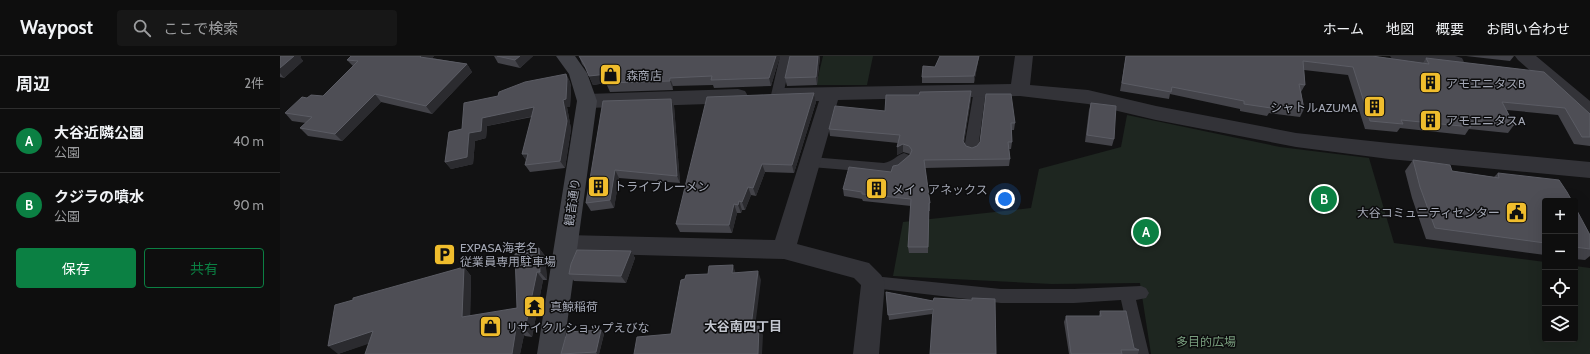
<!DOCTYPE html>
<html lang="ja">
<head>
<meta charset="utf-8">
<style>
	:root { --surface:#0e0e0e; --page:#171717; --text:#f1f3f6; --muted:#9b9c9e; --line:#2e2e2e; --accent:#0b8043 }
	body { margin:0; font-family:Cabin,"Noto Sans JP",sans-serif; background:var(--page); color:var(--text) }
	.controls { position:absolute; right:12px; bottom:12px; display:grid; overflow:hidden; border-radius:4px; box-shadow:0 4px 16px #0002 }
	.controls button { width:36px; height:36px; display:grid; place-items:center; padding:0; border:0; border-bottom:1px solid var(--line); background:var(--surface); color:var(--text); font:20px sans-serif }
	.you { position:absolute; left:725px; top:143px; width:14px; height:14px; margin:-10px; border:3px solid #fff; border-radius:50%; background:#1a73e8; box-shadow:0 0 0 6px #1a73e833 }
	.badge { display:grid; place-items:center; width:26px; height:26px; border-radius:50%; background:var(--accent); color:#fff; font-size:13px; font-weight:700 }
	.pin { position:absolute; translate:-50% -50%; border:2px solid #fff; box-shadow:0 1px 4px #0006 }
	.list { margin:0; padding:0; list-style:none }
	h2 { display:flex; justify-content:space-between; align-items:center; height:52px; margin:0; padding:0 16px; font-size:17px }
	h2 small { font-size:13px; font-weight:400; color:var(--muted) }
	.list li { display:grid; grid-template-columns:26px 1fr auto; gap:12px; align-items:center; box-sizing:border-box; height:64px; padding:0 16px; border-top:1px solid var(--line) }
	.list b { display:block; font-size:15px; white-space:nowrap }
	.list p { margin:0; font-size:13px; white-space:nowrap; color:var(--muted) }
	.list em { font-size:13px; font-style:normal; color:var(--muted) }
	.actions { display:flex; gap:8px; padding:12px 16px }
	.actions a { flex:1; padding:9px 0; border:1px solid var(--accent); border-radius:4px; text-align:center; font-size:14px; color:var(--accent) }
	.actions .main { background:var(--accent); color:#fff }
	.icon { flex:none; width:22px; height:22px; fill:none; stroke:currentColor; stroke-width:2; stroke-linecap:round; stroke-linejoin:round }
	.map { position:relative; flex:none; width:1310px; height:298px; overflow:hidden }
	header { display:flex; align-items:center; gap:24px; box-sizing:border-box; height:56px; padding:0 20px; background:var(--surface); border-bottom:1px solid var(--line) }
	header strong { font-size:19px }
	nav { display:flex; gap:22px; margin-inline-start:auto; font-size:14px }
	.search { width:280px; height:36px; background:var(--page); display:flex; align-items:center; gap:10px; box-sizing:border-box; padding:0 14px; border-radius:4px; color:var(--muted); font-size:15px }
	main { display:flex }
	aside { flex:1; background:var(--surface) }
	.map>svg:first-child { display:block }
</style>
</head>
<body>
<header>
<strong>Waypost</strong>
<div class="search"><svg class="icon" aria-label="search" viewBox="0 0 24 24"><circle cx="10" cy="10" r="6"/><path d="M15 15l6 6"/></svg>ここで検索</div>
<nav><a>ホーム</a><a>地図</a><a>概要</a><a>お問い合わせ</a></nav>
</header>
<main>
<aside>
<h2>周辺<small>2件</small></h2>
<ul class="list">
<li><span class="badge">A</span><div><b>大谷近隣公園</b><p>公園</p></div><em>40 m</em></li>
<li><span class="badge">B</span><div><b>クジラの噴水</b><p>公園</p></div><em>90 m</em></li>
</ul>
<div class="actions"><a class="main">保存</a><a>共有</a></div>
</aside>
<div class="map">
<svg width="1310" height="298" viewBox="0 0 1310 298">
	<rect width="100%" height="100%" fill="#121213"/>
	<path fill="#1e2620" d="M 543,0 L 593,0 L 587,29 L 536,29 Z
		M 847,59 L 1000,91 L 1089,102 L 1114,187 L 1265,206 L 1265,283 L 1295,283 L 1295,210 L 1310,212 L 1310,298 L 871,298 L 860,227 L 772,228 L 613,220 L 623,166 L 751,152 L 759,113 L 841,91 Z"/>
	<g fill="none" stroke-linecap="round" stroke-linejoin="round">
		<path fill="#333338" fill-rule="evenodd" d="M 500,0 L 512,0 L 503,39 L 501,42 L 497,43 L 493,42 L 491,39 Z
			M 700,30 L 704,31 L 706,34 L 698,93 L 696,96 L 691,98 L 686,96 L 684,93 L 694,34 L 696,31 Z
			M 624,97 L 629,99 L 631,102 L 629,105 L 617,115 L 604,117 L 531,111 L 526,109 L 524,106 L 526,103 L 531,101 L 604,107 C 612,106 617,99 624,97 Z
			M 593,220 L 721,233 L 794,233 L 861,230 L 866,232 L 869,237 L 866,242 L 856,244 L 869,298 L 853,298 L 841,244 L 794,247 L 721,247 L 593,232 L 588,231 L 585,226 L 588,221 Z"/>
		<path fill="#333338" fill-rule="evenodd" d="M 735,0 L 753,0 L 750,29 L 808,34 L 876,50 L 1016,77 L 1109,87 L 1310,106 L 1310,122 L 1109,103 L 1016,91 L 876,64 L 808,48 L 740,40 L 558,44 L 517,188 L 589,207 L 601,219 L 605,226 L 599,298 L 573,298 L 581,229 L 574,222 L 504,203 L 286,197 L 278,195 L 275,188 L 278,181 L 286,179 L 495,184 L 539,45 L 504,46 L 497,44 L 494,39 L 497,34 L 504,32 L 731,28 Z
			M 1110,0 L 1175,0 L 1182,2 L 1184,6 L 1182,10 L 1175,12 L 1119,6 L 1113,4 Z
			M 1235,0 L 1256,0 L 1310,45 L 1310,63 L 1303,61 L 1238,4 Z
			M 458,33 L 465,35 L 468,40 L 465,45 L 458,47 L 307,52 L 300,50 L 297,45 L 300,40 L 307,38 Z"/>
		<path fill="#414248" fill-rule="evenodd" d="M 276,0 L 295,0 L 307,17 L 317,45 L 283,298 L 257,298 L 297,45 L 289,18 Z"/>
	</g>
	<path fill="#434349" d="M 0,0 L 21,0 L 20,1 L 23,5 L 4,22 L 0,21 Z
		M 154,0 L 152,2 L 187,8 L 192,16 L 152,58 L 101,46 L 62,85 L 28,80 L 20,72 L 26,67 L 12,65 L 5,57 L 27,42 L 43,40 L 73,10 L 67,4 Z
		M 214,0 L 253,0 L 240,12 L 218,7 Z
		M 299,0 L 500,0 L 491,30 L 434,32 L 433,29 L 393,30 L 393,34 L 330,36 L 326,27 L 313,29 L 306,13 L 302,8 Z
		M 540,0 L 537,29 L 507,30 L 505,22 Z
		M 660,0 L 699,0 L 694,27 L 642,27 L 642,21 L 655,11 Z
		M 846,0 L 1092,0 L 1143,7 L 1146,2 L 1310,58 L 1310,90 L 1294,88 L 1278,59 L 1227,54 L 1234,69 L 1228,77 L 1189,73 L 1185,79 L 1120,72 L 1117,76 L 1085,73 L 1068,19 L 1024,14 L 1025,29 L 1021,36 L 1024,53 L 1020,61 L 989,57 L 987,60 L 960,55 L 960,53 L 890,38 L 889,43 L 840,35 Z
		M 1186,0 L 1234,0 L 1230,5 Z
		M 286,18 L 290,26 L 291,31 L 290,51 L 287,51 L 291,73 L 285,112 L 250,116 L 245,109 L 246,104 L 242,98 L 252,61 L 207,70 L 206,82 L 195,85 L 193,108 L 171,113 L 165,106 L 182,73 L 218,40 Z
		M 534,37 L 536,46 L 514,117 L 485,116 L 476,140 L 471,139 L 465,154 L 462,154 L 461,157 L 457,157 L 452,177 L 400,176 L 396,168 Z
		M 706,38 L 735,67 L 734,74 L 732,74 L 732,86 L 731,93 L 729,93 L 730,103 L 729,110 L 645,112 L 650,147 L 650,155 L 649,155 L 648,197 L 629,197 L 628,191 L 631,150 L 583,145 L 582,143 L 564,140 L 563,133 L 611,116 L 618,109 L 630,98 L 623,96 L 617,99 L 617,91 L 618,87 L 550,80 L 549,73 L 605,55 L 691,42 L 684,87 L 686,90 L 692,92 L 697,90 L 700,86 Z
		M 391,43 L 394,50 L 400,127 L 339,122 L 334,152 L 311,155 L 306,147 Z
		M 811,47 L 834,83 L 832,90 L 805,86 L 809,54 Z
		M 1133,104 L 1172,115 L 1214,121 L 1218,117 L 1265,145 L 1265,199 L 1146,183 L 1132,142 L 1125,115 Z
		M 1295,151 L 1310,179 L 1310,200 L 1305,204 L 1295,203 Z
		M 259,192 L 265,200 L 267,224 L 263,224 L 252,281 L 245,280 L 244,279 L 240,298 L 85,298 L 89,287 L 58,298 L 73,244 L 184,211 L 191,220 L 190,260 L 237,252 Z
		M 351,195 L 355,202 L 346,227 L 294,225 L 289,218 Z
		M 606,236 L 653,245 L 652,258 L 609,264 Z
		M 820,255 L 854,292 L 859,294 L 858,298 L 789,298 L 784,266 L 786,260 L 819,260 Z
		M 321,274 L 324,278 L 319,298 L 281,298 Z"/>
	<path fill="#2b2b2f" d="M 13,0 L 21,0 L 20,1 L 23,5 L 4,22 L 0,17 L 0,12 Z
		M 141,0 L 154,0 L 146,9 L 140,1 Z
		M 240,0 L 253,0 L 240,12 L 235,4 Z
		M 496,0 L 500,0 L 491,30 L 489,22 Z
		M 538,0 L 540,0 L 537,29 L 536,21 Z
		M 699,0 L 694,27 L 694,20 Z
		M 187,8 L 192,16 L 152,58 L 146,50 Z
		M 286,18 L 290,26 L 291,31 L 290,51 L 287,51 L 291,73 L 285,112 L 280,105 L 283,44 Z
		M 328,18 L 332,26 L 313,29 L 309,20 Z
		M 390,22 L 393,30 L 393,34 L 390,25 Z
		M 691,35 L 691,42 L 683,93 L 683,85 Z
		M 534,37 L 536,46 L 514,117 L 512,109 Z
		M 95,38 L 101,46 L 62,85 L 55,78 Z
		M 391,43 L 394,50 L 400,127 L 397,120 Z
		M 254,51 L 258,59 L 207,70 L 206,82 L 195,85 L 193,108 L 171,113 L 165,106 L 202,62 Z
		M 623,88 L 623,96 L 617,99 L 617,91 Z
		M 242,98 L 248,98 L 247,106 Z
		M 482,108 L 485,116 L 476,140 L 473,132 Z
		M 335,114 L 339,122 L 334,152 L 330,144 Z
		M 468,131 L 471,139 L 465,154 L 462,146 Z
		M 459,145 L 462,154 L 461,157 L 458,149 Z
		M 454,148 L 457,157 L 452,177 L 449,169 Z
		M 259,192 L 265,200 L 267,224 L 260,216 Z
		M 351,195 L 355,202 L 346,227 L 341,220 Z
		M 453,209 L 456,218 L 452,217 Z
		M 184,211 L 191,220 L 190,269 L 182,261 Z
		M 478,215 L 481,224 L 474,279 L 471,271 Z
		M 257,216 L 263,224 L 252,281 L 245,273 Z
		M 237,266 L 238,272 L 244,279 L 240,298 L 232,298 Z
		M 479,270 L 483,279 L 482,298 L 478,298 Z
		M 321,274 L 324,278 L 319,298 L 317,298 L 316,296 Z
		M 93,275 L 103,283 L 58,298 L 48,290 Z"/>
	<path fill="#4e4e55" stroke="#5b5c64" d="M 0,0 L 14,0 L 0,12 Z
		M 71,0 L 141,0 L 140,1 L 187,8 L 146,50 L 95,38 L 55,78 L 20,72 L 32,61 L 5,57 L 22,41 L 27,42 L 31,39 L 43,40 L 78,5 L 67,4 Z
		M 217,0 L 240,0 L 235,4 Z
		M 299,0 L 496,0 L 489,22 L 431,24 L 432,20 L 390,22 L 390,25 L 326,27 L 328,18 L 309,20 L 304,8 Z
		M 510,0 L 538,0 L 536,21 L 505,22 Z
		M 660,0 L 699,0 L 694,20 L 642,21 L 643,10 L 655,11 Z
		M 846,0 L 1092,0 L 1149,8 L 1146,2 L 1264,16 L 1310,58 L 1310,81 L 1302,81 L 1285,52 L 1222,46 L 1234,69 L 1188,65 L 1191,71 L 1121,64 L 1123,68 L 1090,65 L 1073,11 L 1023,5 L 1025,29 L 1019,28 L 1024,53 L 991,49 L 991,52 L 964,48 L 964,45 L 892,31 L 891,36 L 842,27 Z
		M 286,18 L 287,23 L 286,43 L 283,44 L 287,65 L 280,105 L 245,109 L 248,98 L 242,98 L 254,51 L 202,62 L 201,75 L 189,77 L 187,101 L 165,106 L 169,76 L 182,73 L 184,47 L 218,40 L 219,36 L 245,26 Z
		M 691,35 L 683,85 L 686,90 L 692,92 L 697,90 L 700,86 L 706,38 L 731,38 L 735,67 L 731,67 L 732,86 L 728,86 L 730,103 L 644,104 L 650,147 L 649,147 L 648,191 L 628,191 L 631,143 L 582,138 L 582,136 L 563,133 L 569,111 L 611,116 L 613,110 L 618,109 L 630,99 L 632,94 L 629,90 L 623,88 L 617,91 L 620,79 L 549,73 L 555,50 L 605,55 L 606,39 L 639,39 L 640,36 Z
		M 534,37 L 512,109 L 482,108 L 473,132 L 468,131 L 462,146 L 459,145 L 458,149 L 454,148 L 449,169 L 396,168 L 427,41 Z
		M 391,43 L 397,120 L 335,114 L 330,144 L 306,147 L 323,45 Z
		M 811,47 L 836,50 L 834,83 L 807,79 Z
		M 1133,104 L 1170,109 L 1172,115 L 1219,122 L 1218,117 L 1279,124 L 1287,136 L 1292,145 L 1265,145 L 1265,187 L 1155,172 L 1140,131 Z
		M 1295,151 L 1310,179 L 1310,193 L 1295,191 Z
		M 259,192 L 260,216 L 257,216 L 245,273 L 238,272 L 237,266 L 232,298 L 85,298 L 93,275 L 48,290 L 55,249 L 73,244 L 73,242 L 184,211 L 182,261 L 237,252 L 235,198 Z
		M 297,194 L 351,195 L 341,220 L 289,218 L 291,208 Z
		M 453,209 L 452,217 L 478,215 L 471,271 L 479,270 L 478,298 L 354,298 L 357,281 L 391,278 L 401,224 L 405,223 L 406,219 L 428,218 L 429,210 Z
		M 606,236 L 653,245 L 654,242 L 692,244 L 692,242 L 715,243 L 716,298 L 650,298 L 653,253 L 608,259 Z
		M 820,255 L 846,255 L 854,292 L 859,294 L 841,294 L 842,298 L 791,298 L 786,260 L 821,260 Z
		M 321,274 L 316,296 L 281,298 L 287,276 Z"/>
	<defs>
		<symbol id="shop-square" viewBox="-11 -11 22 22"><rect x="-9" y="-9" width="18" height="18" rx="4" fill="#f0bd2d" stroke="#0d0d0e"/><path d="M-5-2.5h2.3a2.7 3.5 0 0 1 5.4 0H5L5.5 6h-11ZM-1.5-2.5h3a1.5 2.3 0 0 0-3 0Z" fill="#111"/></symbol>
		<symbol id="building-square" viewBox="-11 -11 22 22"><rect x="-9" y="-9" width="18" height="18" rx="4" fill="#f0bd2d" stroke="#0d0d0e"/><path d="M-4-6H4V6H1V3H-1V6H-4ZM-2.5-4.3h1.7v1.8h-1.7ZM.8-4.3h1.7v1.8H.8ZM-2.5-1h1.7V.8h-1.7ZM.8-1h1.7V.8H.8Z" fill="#111"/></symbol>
		<symbol id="civic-square" viewBox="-11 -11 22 22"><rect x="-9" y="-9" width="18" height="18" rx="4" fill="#f0bd2d" stroke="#0d0d0e"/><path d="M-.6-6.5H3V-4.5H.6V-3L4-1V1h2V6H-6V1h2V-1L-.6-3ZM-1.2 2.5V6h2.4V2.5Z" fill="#111"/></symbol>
		<symbol id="parking-square" viewBox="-11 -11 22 22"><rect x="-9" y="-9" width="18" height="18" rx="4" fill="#f0bd2d" stroke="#0d0d0e"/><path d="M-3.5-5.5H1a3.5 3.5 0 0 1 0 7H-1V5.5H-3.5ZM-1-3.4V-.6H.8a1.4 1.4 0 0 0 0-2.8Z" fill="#111"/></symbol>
		<symbol id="temple-square" viewBox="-11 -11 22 22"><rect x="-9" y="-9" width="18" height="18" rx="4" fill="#f0bd2d" stroke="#0d0d0e"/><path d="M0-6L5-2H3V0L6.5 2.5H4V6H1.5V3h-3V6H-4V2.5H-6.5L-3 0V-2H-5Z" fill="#111"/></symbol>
	</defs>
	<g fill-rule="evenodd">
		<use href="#shop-square" x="318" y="6" width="25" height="25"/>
		<use href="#building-square" x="1138" y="14" width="25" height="25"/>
		<use href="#building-square" x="1082" y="38" width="25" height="25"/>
		<use href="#building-square" x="1138" y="52" width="25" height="25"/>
		<use href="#building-square" x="306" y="118" width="25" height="25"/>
		<use href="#building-square" x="584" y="120" width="25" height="25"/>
		<use href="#civic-square" x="1224" y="144" width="25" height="25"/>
		<use href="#parking-square" x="152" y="186" width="25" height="25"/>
		<use href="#temple-square" x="242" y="238" width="25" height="25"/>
		<use href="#shop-square" x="198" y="258" width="25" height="25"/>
	</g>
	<g text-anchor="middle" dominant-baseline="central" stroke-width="3" stroke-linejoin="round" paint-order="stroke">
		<g font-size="12" fill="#a3a7b4" stroke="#0d0d0e" text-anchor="start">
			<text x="346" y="19">森商店</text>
			<text x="1166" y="27">アモエニタスB</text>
			<text x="1078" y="51" text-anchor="end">シャトルAZUMA</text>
			<text x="1166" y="64">アモエニタスA</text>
			<text x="334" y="130">トライブレーメン</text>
			<text x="612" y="133">メイ・アネックス</text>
			<text x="1220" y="156" text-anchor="end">大谷コミュニティセンター</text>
			<text x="180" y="191">EXPASA海老名<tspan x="180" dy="14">従業員専用駐車場</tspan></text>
			<text x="270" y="250">真鯨稲荷</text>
			<text x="226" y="271">リサイクルショップえびな</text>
		</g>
		<g font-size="12" fill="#a3a7b4" stroke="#0d0d0e">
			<text transform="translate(292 146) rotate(-82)">観音通り</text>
		</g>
		<g font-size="12" fill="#7a9f7f" stroke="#0d0d0e">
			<text x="926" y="285">多目的広場</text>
		</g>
		<g font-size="13" font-weight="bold" fill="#c4c7d0" stroke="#0d0d0e">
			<text x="463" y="270">大谷南四丁目</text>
		</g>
	</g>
</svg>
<div class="controls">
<button>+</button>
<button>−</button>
<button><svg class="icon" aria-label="locate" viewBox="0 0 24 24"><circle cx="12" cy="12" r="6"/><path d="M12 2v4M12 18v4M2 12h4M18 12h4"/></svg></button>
<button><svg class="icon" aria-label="layers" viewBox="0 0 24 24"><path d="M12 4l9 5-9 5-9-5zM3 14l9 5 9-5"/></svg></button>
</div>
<div class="you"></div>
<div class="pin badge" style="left:866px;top:176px">A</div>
<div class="pin badge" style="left:1044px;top:143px">B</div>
</div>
</main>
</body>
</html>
